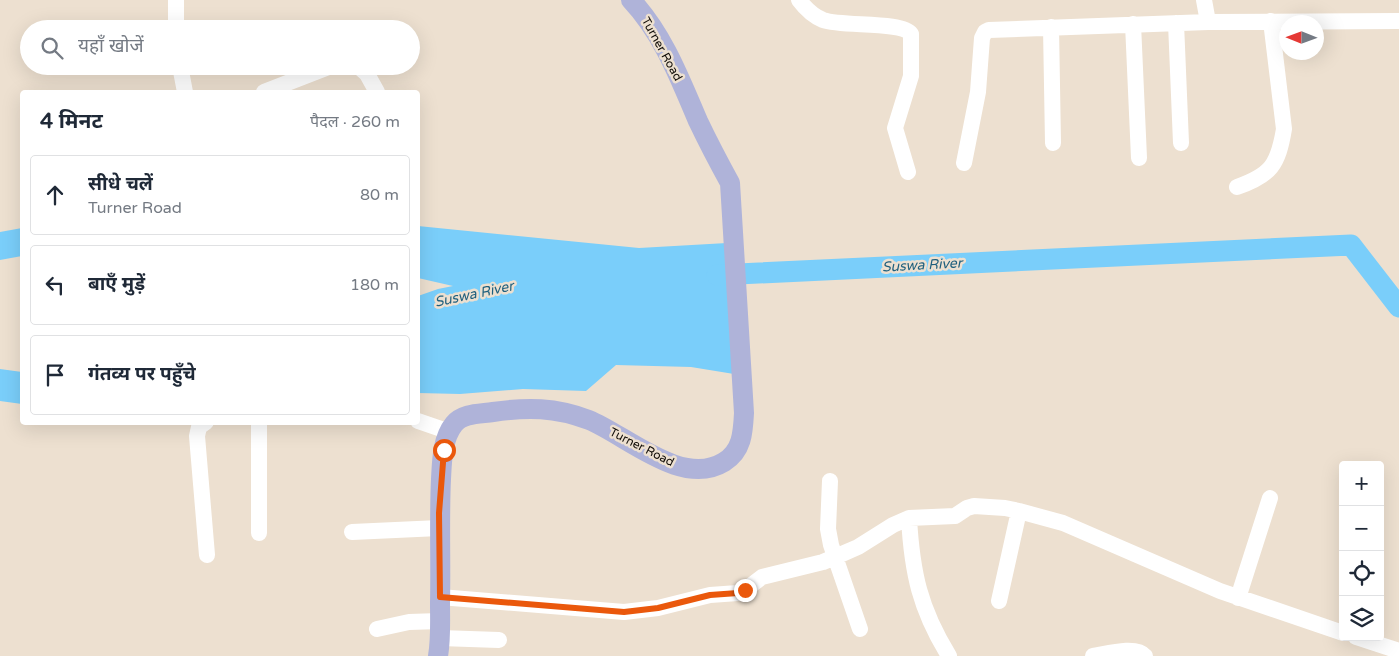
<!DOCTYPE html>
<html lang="hi">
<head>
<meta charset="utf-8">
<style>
	:root { --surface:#fff; --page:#f2f2f3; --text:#1f2937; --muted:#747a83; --line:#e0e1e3 }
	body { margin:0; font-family:"Varela Round","Noto Sans Devanagari",sans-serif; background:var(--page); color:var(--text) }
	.controls { position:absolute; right:15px; bottom:15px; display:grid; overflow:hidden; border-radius:5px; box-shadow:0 5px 20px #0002 }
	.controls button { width:45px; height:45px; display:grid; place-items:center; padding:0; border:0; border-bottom:1px solid var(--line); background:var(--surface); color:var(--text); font:25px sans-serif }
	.compass { position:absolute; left:1279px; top:15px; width:45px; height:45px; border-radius:50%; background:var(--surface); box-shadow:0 5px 20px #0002; rotate:271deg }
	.stop { position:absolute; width:15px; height:15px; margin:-11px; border:4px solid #ea580c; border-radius:50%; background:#fff }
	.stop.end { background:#ea580c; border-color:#fff; box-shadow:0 1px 5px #0008 }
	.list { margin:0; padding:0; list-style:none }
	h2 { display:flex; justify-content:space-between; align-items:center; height:65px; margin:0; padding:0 20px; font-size:21px }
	h2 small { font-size:16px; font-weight:400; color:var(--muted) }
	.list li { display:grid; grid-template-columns:32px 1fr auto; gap:15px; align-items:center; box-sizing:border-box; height:80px; margin:0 10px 10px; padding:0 10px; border:1px solid var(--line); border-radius:5px }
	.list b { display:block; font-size:19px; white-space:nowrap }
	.list p { margin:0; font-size:16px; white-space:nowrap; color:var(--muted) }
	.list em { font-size:16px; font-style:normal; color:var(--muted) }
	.icon { flex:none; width:28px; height:28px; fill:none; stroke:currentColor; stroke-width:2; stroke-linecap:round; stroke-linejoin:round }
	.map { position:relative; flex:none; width:1399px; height:656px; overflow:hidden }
	.search { position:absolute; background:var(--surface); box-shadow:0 5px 20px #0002; left:20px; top:20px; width:400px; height:55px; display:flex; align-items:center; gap:12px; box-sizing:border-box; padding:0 18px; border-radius:28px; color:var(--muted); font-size:19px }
	.panel { position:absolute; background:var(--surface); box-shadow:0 5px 20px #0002; left:20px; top:90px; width:400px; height:335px; border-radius:5px }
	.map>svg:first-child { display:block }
</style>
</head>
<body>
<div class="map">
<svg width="1399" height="656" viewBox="0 0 1399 656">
	<rect width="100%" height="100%" fill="#ede0d0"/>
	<path fill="#7acefa" d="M 418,226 L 639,248 L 727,243 L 734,374 L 691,367 L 616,365 L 586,391 L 523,389 L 460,394 L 418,393 L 418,296 L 438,289 L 453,286 L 418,278 Z
		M 22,228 L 22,256 L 0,260 L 0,232 Z
		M 0,369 L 22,372 L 22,404 L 0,401 Z"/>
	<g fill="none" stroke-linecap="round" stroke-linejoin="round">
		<path stroke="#7acefa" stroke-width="21" d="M 717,275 L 1351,245 L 1399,307"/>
		<path stroke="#fff" stroke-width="16" d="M 799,0 C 805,8 813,16 823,20 C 842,27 902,21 911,34 L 911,76 L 895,128 L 908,172
			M 1204,0 L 1208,22
			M 1176,23 L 1181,143
			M 1133,24 L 1139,158
			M 1051,27 L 1053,143
			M 176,29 L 176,0
			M 180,66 L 185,92
			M 358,66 L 367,74 L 377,92
			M 264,92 L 331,66
			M 964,163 L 978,92 L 982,38 L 985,32 L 989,30 L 1208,22 L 1399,21
			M 1237,187 C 1271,175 1278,165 1284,129 L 1271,21
			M 418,421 L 450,432
			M 206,422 L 199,427 L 197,436 L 207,555
			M 259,422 L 259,533
			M 830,481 L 828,529 L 831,545 L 860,629
			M 909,518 L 955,516 L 967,508 L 974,506 L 1005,508 L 1019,511 L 1063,523 L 1220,591 L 1343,633
			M 352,532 L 439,528
			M 440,597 L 624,612 L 658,608 L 710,595 L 738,593 L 745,590 L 762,577 L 823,562 L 835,557 L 858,547 L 893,525 L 909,518 C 912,573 920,609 949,656
			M 1238,598 L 1270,498
			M 999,601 L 1019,511
			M 377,629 L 409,622 L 440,621
			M 1356,637 L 1399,651
			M 440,638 L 499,640
			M 1093,656 C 1106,654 1136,645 1145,656"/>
		<path stroke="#afb3d9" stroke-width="20" d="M 438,656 C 441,639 440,621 440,603 C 441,562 439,520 441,479 C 442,461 442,439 454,424 C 463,413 480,414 493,412 C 527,407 555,407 589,420 C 626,435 682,488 724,462 C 742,451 743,433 744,413 L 730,183 C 719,163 708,142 698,121 C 680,79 663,34 631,0"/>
	</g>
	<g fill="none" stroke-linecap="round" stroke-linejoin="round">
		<path stroke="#ea580c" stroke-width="6" d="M 444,450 L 439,513 L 440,597 L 624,612 L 658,608 L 710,595 L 738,593 L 745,590"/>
	</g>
	<g text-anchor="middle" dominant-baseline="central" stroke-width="5" stroke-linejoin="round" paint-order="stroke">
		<g font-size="12" fill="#100c07" stroke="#ede0d0">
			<text transform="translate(662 49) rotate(61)">Turner Road</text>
			<text transform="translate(642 447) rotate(27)">Turner Road</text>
		</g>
		<g font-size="14" font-style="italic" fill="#1f5f7d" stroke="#ede0d0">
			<text transform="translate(922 265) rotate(-3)">Suswa River</text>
			<text transform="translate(474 294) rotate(-12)">Suswa River</text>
		</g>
	</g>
</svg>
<div class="controls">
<button>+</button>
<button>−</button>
<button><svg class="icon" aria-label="locate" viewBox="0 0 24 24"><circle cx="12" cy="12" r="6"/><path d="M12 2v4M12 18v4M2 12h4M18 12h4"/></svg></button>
<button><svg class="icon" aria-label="layers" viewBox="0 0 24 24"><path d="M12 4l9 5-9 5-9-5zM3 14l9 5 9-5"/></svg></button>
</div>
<svg class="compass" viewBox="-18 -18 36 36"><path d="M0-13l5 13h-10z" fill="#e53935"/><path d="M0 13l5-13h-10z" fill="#747a83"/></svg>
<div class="stop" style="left:444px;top:450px"></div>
<div class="stop end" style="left:745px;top:590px"></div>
<div class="search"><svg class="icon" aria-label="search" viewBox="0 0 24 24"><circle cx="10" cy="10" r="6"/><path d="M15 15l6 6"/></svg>यहाँ खोजें</div>
<section class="panel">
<h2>4 मिनट<small>पैदल · 260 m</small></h2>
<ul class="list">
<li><svg class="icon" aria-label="ahead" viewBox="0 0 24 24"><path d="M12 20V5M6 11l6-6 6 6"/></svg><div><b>सीधे चलें</b><p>Turner Road</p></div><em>80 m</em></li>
<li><svg class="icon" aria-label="left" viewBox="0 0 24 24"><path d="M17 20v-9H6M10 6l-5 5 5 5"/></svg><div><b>बाएँ मुड़ें</b></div><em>180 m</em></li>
<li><svg class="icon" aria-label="arrive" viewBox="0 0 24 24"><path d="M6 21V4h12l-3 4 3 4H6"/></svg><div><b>गंतव्य पर पहुँचे</b></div></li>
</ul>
</section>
</div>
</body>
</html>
